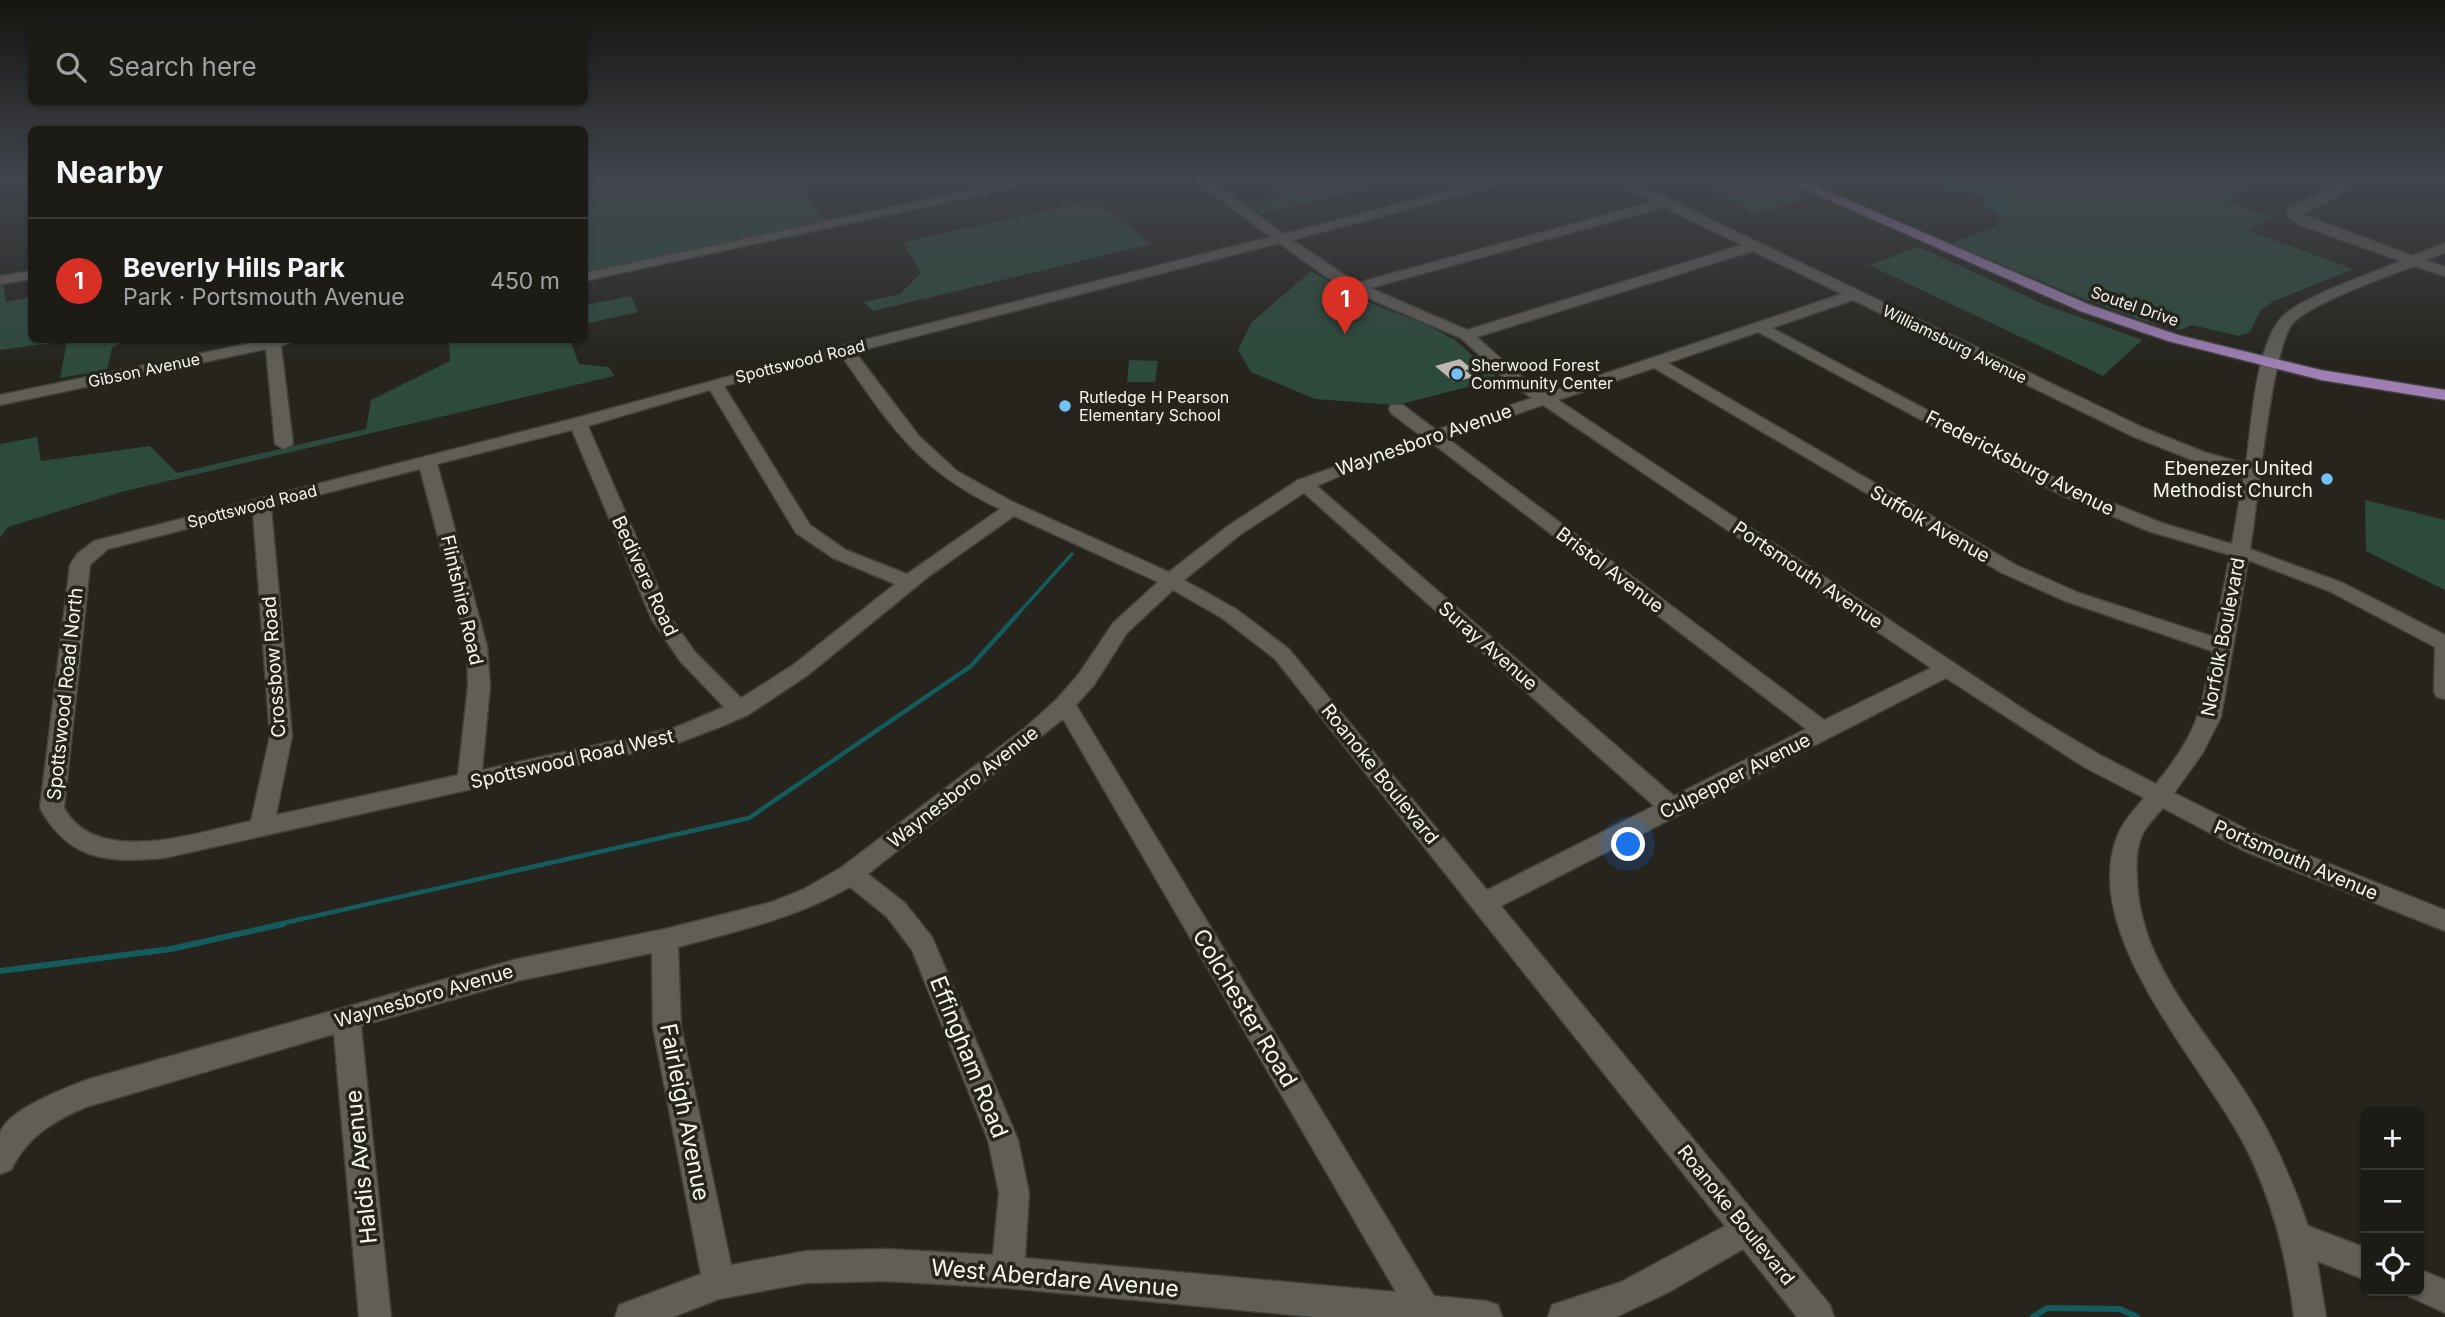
<!DOCTYPE html>
<html lang="en">
<head>
<meta charset="utf-8">
<style>
	:root { --surface:#1c1b16; --page:#25241f; --text:#f1f3f6; --muted:#a0a1a1; --line:#3a3935; --accent:#d93025 }
	body { margin:0; font-family:Inter,sans-serif; background:var(--page); color:var(--text) }
	.controls { position:absolute; right:21px; bottom:21px; display:grid; overflow:hidden; border-radius:10px; box-shadow:0 2px 5px #0004 }
	.controls button { width:63px; height:63px; display:grid; place-items:center; padding:0; border:0; border-bottom:2px solid var(--line); background:var(--surface); color:var(--text); font:35px sans-serif }
	.you { position:absolute; left:1629px; top:845px; width:24px; height:24px; margin:-18px; border:5px solid #fff; border-radius:50%; background:#1a73e8; box-shadow:0 0 0 10px #1a73e833 }
	.badge { display:grid; place-items:center; width:46px; height:46px; border-radius:50%; background:var(--accent); color:#fff; font-size:23px; font-weight:700 }
	.pin { position:absolute; translate:-50% -58px; filter:drop-shadow(0 2px 4px #0008) }
	.pin::after { content:''; position:absolute; top:37px; width:24px; height:21px; background:inherit; clip-path:polygon(0 0,100% 0,50% 100%) }
	.list { margin:0; padding:0; list-style:none }
	h2 { display:flex; justify-content:space-between; align-items:center; height:91px; margin:0; padding:0 28px; font-size:30px }
	h2 small { font-size:23px; font-weight:400; color:var(--muted) }
	.list li { display:grid; grid-template-columns:46px 1fr auto; gap:21px; align-items:center; box-sizing:border-box; height:126px; padding:0 28px; border-top:2px solid var(--line) }
	.list b { display:block; font-size:26px; white-space:nowrap }
	.list p { margin:0; font-size:23px; white-space:nowrap; color:var(--muted) }
	.list em { font-size:23px; font-style:normal; color:var(--muted) }
	.icon { flex:none; width:38px; height:38px; fill:none; stroke:currentColor; stroke-width:2; stroke-linecap:round; stroke-linejoin:round }
	.map { position:relative; flex:none; width:2445px; height:1317px; overflow:hidden }
	.search { position:absolute; background:var(--surface); box-shadow:0 2px 5px #0004; left:28px; top:28px; width:560px; height:77px; display:flex; align-items:center; gap:18px; box-sizing:border-box; padding:0 24px; border-radius:10px; color:var(--muted); font-size:26px }
	.panel { position:absolute; background:var(--surface); box-shadow:0 2px 5px #0004; left:28px; top:126px; width:560px; height:217px; border-radius:10px }
	.map>svg:first-child { display:block }
</style>
</head>
<body>
<div class="map">
<svg width="2445" height="1317" viewBox="0 0 2445 1317">
	<rect width="100%" height="100%" fill="#26241d"/>
	<path fill="#2d4b3c" d="M 613,180 L 814,180 L 816,184 L 805,195 L 826,221 L 585,272 L 585,186 Z
		M 1267,180 L 1406,180 L 1261,214 L 1248,205 L 1281,197 Z
		M 1728,180 L 1745,180 L 1753,184 L 1773,180 L 1812,198 L 1756,214 L 1703,188 Z
		M 1972,180 L 2263,180 L 2225,201 L 2272,217 L 2249,231 L 2353,269 L 2272,302 L 2260,311 L 2250,332 L 2239,336 L 2192,325 L 2180,330 L 2144,321 L 2076,296 L 1951,243 L 1997,226 L 2000,216 L 2006,213 L 2014,196 L 2019,197 L 2013,193 L 2017,190 L 2013,186 Z
		M 1095,200 L 1152,244 L 873,311 L 864,302 L 900,294 L 921,273 L 903,242 Z
		M 1919,247 L 2043,304 L 2142,340 L 2103,376 L 1869,265 Z
		M 1311,271 L 1360,299 L 1425,324 L 1455,340 L 1499,379 L 1397,405 L 1315,399 L 1251,372 L 1238,350 L 1251,323 Z
		M 0,282 L 3,282 L 6,302 L 31,297 L 32,340 L 124,340 L 112,348 L 107,370 L 60,378 L 67,341 L 0,350 Z
		M 631,296 L 638,312 L 585,324 L 585,305 Z
		M 449,340 L 570,340 L 579,364 L 609,367 L 614,376 L 121,492 L 8,527 L 0,538 L 0,444 L 37,437 L 41,461 L 150,446 L 177,473 L 366,429 L 371,400 L 450,361 Z
		M 1129,360 L 1158,361 L 1155,382 L 1127,382 Z
		M 2365,500 L 2445,520 L 2445,590 L 2366,551 Z"/>
	<path fill="#145b5e" d="M 1944,180 L 2004,182 L 2017,189 L 2013,193 L 2019,197 L 2014,197 L 2006,214 L 2000,216 L 1983,204 L 1985,199 C 1972,188 1952,198 1936,182 Z"/>
	<g fill="none" stroke-linecap="round" stroke-linejoin="round">
		<path stroke="#145b5e" stroke-width="3.5" d="M 1016,616 L 1072,554"/>
		<path stroke="#145b5e" stroke-width="4.5" d="M 275,925 L 749,818 L 971,666 L 1017,615"/>
		<path stroke="#145b5e" stroke-width="6" d="M 0,971 L 171,949 L 283,924
			M 2033,1317 L 2047,1308 L 2120,1309 L 2137,1317"/>
	</g>
	<path fill="#c0b7b3" d="M 1460,359 L 1472,369 L 1465,370 L 1473,377 L 1454,382 L 1435,366 Z"/>
	<g fill="none" stroke-linecap="round" stroke-linejoin="round">
		<defs>
			<path id="minor" d="M 0,180 L 13,180 L 0,185 Z
				M 1021,180 L 1047,180 L 584,281 L 584,273 Z
				M 1194,180 L 1209,180 L 1284,234 L 1493,180 L 1516,180 L 1292,240 L 1357,283 L 1653,202 L 1612,180 L 1629,180 L 2144,428 L 2204,452 L 2246,464 C 2252,424 2255,343 2284,315 C 2305,296 2372,273 2401,261 L 2300,225 L 2287,216 L 2289,208 C 2311,199 2337,180 2359,180 L 2333,199 L 2301,214 L 2413,256 L 2445,243 L 2445,252 L 2426,260 L 2445,267 L 2445,276 L 2414,266 C 2384,278 2313,302 2293,323 C 2272,345 2257,509 2250,549 L 2343,583 L 2445,635 L 2445,699 L 2437,697 L 2434,692 L 2435,647 L 2329,591 L 2248,560 L 2221,717 L 2202,754 L 2174,793 L 2262,837 L 2445,910 L 2445,931 L 2244,851 L 2163,808 C 2156,816 2148,824 2143,833 C 2136,847 2136,865 2137,880 C 2140,967 2207,1030 2250,1100 C 2275,1140 2293,1183 2308,1226 L 2366,1248 L 2366,1280 L 2317,1261 L 2326,1317 L 2294,1317 C 2287,1258 2273,1202 2246,1148 C 2204,1064 2075,932 2119,832 C 2125,819 2135,809 2144,798 L 2084,767 L 1946,678 L 1501,906 L 1830,1305 L 1834,1317 L 1797,1317 L 1743,1249 L 1669,1292 L 1616,1317 L 1548,1317 L 1552,1305 L 1621,1282 L 1725,1226 L 1275,659 L 1222,618 L 1173,590 L 1127,633 L 1094,685 L 1076,705 L 1434,1296 L 1486,1301 L 1498,1305 L 1502,1317 L 1314,1317 L 1008,1288 L 886,1281 L 806,1283 L 719,1299 L 673,1317 L 615,1317 L 619,1305 L 701,1274 L 653,1027 L 652,953 L 517,981 L 361,1026 L 391,1317 L 359,1317 L 334,1034 L 86,1107 C 53,1121 27,1137 11,1170 L 0,1174 C 0,1162 0,1147 0,1134 C 5,1110 68,1087 89,1079 L 517,959 L 665,929 L 772,902 L 804,889 L 842,867 L 1026,727 L 1057,699 L 1078,675 L 1113,623 L 1158,582 L 1014,516 L 928,577 L 808,675 L 748,715 L 720,727 L 678,743 L 164,858 C 108,863 69,861 40,808 L 70,565 L 77,554 L 94,541 L 572,419 L 840,346 L 1271,237 ZM 1664,207 L 1742,245 L 1467,330 L 1370,288 ZM 1279,243 L 1338,285 L 1461,338 L 1506,380 L 1532,398 L 1436,430 L 1403,405 L 1391,405 L 1389,409 L 1391,413 L 1421,436 L 1298,480 L 1228,526 L 1169,572 L 1013,502 L 957,471 L 919,436 L 855,352 ZM 1753,251 L 1842,294 L 1547,393 L 1518,374 L 1477,337 ZM 1853,300 L 2132,436 L 2192,460 L 2244,474 L 2232,544 L 2162,523 L 2071,486 L 1772,328 ZM 1758,332 L 2059,494 L 2148,531 L 2230,555 L 2214,637 L 2079,593 L 2016,565 L 1668,363 ZM 841,355 C 891,427 918,470 1000,509 L 907,574 L 846,550 L 810,525 L 724,386 ZM 1654,368 L 2002,573 L 2065,601 L 2212,651 C 2201,714 2197,733 2156,784 L 2100,755 L 2034,716 L 1558,400 ZM 710,390 L 796,533 L 833,558 L 895,584 L 793,665 L 741,698 L 695,652 L 672,620 L 588,426 ZM 1543,405 L 1931,668 L 1824,720 L 1447,438 ZM 572,430 L 652,620 L 680,661 L 724,707 L 674,728 L 482,770 L 490,686 L 487,646 L 437,464 ZM 1432,443 L 1806,729 L 1674,796 L 1317,486 L 1351,471 ZM 420,469 L 467,646 L 468,686 L 458,775 L 276,815 L 292,736 L 271,507 ZM 1304,493 L 1654,806 L 1487,890 L 1289,649 L 1236,609 L 1184,580 L 1241,534 ZM 253,512 L 270,736 L 251,821 C 198,832 97,868 64,808 L 90,565 L 108,549 ZM 1063,719 L 1396,1292 L 1025,1258 L 1029,1193 L 1018,1140 L 932,937 L 905,903 L 868,874 ZM 850,887 L 887,917 L 912,950 L 988,1140 L 999,1193 L 993,1255 L 886,1249 L 806,1251 L 731,1265 L 681,1027 L 678,947 C 738,931 796,918 850,887 Z
				M 32,271 L 32,279 L 0,284 L 0,276 Z
				M 266,340 L 295,340 L 281,346 L 293,444 L 284,449 L 275,444 L 266,349 L 0,405 L 0,395 Z
				M 2419,1269 L 2445,1280 L 2445,1313 L 2408,1296 L 2405,1291 L 2419,1291 Z"/>
			<path id="major" d="M 1784,180 L 1802,180 L 2090,305 L 2178,335 L 2321,370 L 2445,390 L 2445,400 L 2321,380 L 2168,341 L 2080,311 Z"/>
		</defs>
		<use href="#minor" stroke="#42403b" stroke-width="3"/>
		<use href="#major" stroke="#42403b" stroke-width="3"/>
		<use href="#minor" fill="#615e57" fill-rule="evenodd"/>
		<use href="#major" fill="#9e7eb3" fill-rule="evenodd"/>
	</g>
	<linearGradient id="sky" x2="0" y2="1"><stop stop-color="#151410"/><stop offset="0.49" stop-color="#41454c"/><stop offset="1" stop-color="#41454c" stop-opacity="0"/></linearGradient>
	<rect width="2445" height="365" fill="url(#sky)"/>
	<g fill="#73c1f6" stroke="#26241d" stroke-width="2.5">
		<circle cx="1457" cy="374" r="7"/>
		<circle cx="1065" cy="406" r="7"/>
		<circle cx="2327" cy="479" r="7"/>
	</g>
	<g text-anchor="middle" dominant-baseline="central" stroke-width="7" stroke-linejoin="round" paint-order="stroke">
		<g font-size="16" fill="#f6f5f0" stroke="#26241d">
			<text transform="translate(2135 306) rotate(19)">Soutel Drive</text>
			<text transform="translate(1955 344) rotate(26)">Williamsburg Avenue</text>
			<text transform="translate(800 361) rotate(-14)">Spottswood Road</text>
			<text transform="translate(144 370) rotate(-12)">Gibson Avenue</text>
			<text transform="translate(252 506) rotate(-14)">Spottswood Road</text>
		</g>
		<g font-size="16" fill="#f6f5f0" stroke="#26241d" text-anchor="start">
			<text x="1471" y="365">Sherwood Forest<tspan x="1471" dy="18">Community Center</tspan></text>
			<text x="1079" y="397">Rutledge H Pearson<tspan x="1079" dy="18">Elementary School</tspan></text>
		</g>
		<g font-size="19" fill="#f6f5f0" stroke="#26241d">
			<text transform="translate(1424 440) rotate(-19)">Waynesboro Avenue</text>
			<text transform="translate(2020 463) rotate(27)">Fredericksburg Avenue</text>
			<text transform="translate(1930 524) rotate(30)">Suffolk Avenue</text>
			<text transform="translate(1610 570) rotate(37)">Bristol Avenue</text>
			<text transform="translate(1808 575) rotate(34)">Portsmouth Avenue</text>
			<text transform="translate(645 576) rotate(65)">Bedivere Road</text>
			<text transform="translate(462 600) rotate(77)">Flintshire Road</text>
			<text transform="translate(2223 637) rotate(-79)">Norfolk Boulevard</text>
			<text transform="translate(1488 646) rotate(41)">Suray Avenue</text>
			<text transform="translate(274 667) rotate(-94)">Crossbow Road</text>
			<text transform="translate(65 694) rotate(-84)">Spottswood Road North</text>
			<text transform="translate(572 759) rotate(-13)">Spottswood Road West</text>
			<text transform="translate(1380 774) rotate(51)">Roanoke Boulevard</text>
			<text transform="translate(1735 776) rotate(-27)">Culpepper Avenue</text>
			<text transform="translate(963 787) rotate(-38)">Waynesboro Avenue</text>
			<text transform="translate(2296 860) rotate(23)">Portsmouth Avenue</text>
			<text transform="translate(424 996) rotate(-16)">Waynesboro Avenue</text>
			<text transform="translate(1736 1215) rotate(51)">Roanoke Boulevard</text>
		</g>
		<g font-size="19" fill="#f6f5f0" stroke="#26241d" text-anchor="end">
			<text x="2313" y="468">Ebenezer United<tspan x="2313" dy="22">Methodist Church</tspan></text>
		</g>
		<g font-size="23" fill="#f6f5f0" stroke="#26241d">
			<text transform="translate(1245 1008) rotate(59)">Colchester Road</text>
			<text transform="translate(969 1057) rotate(68)">Effingham Road</text>
			<text transform="translate(685 1112) rotate(79)">Fairleigh Avenue</text>
			<text transform="translate(361 1167) rotate(-96)">Haldis Avenue</text>
			<text transform="translate(1055 1278) rotate(5)">West Aberdare Avenue</text>
		</g>
	</g>
</svg>
<div class="controls">
<button>+</button>
<button>−</button>
<button><svg class="icon" aria-label="locate" viewBox="0 0 24 24"><circle cx="12" cy="12" r="6"/><path d="M12 2v4M12 18v4M2 12h4M18 12h4"/></svg></button>
</div>
<div class="you"></div>
<div class="pin badge" style="left:1345px;top:334px">1</div>
<div class="search"><svg class="icon" aria-label="search" viewBox="0 0 24 24"><circle cx="10" cy="10" r="6"/><path d="M15 15l6 6"/></svg>Search here</div>
<section class="panel">
<h2>Nearby<small></small></h2>
<ul class="list">
<li><span class="badge">1</span><div><b>Beverly Hills Park</b><p>Park · Portsmouth Avenue</p></div><em>450 m</em></li>
</ul>
</section>
</div>
</body>
</html>
